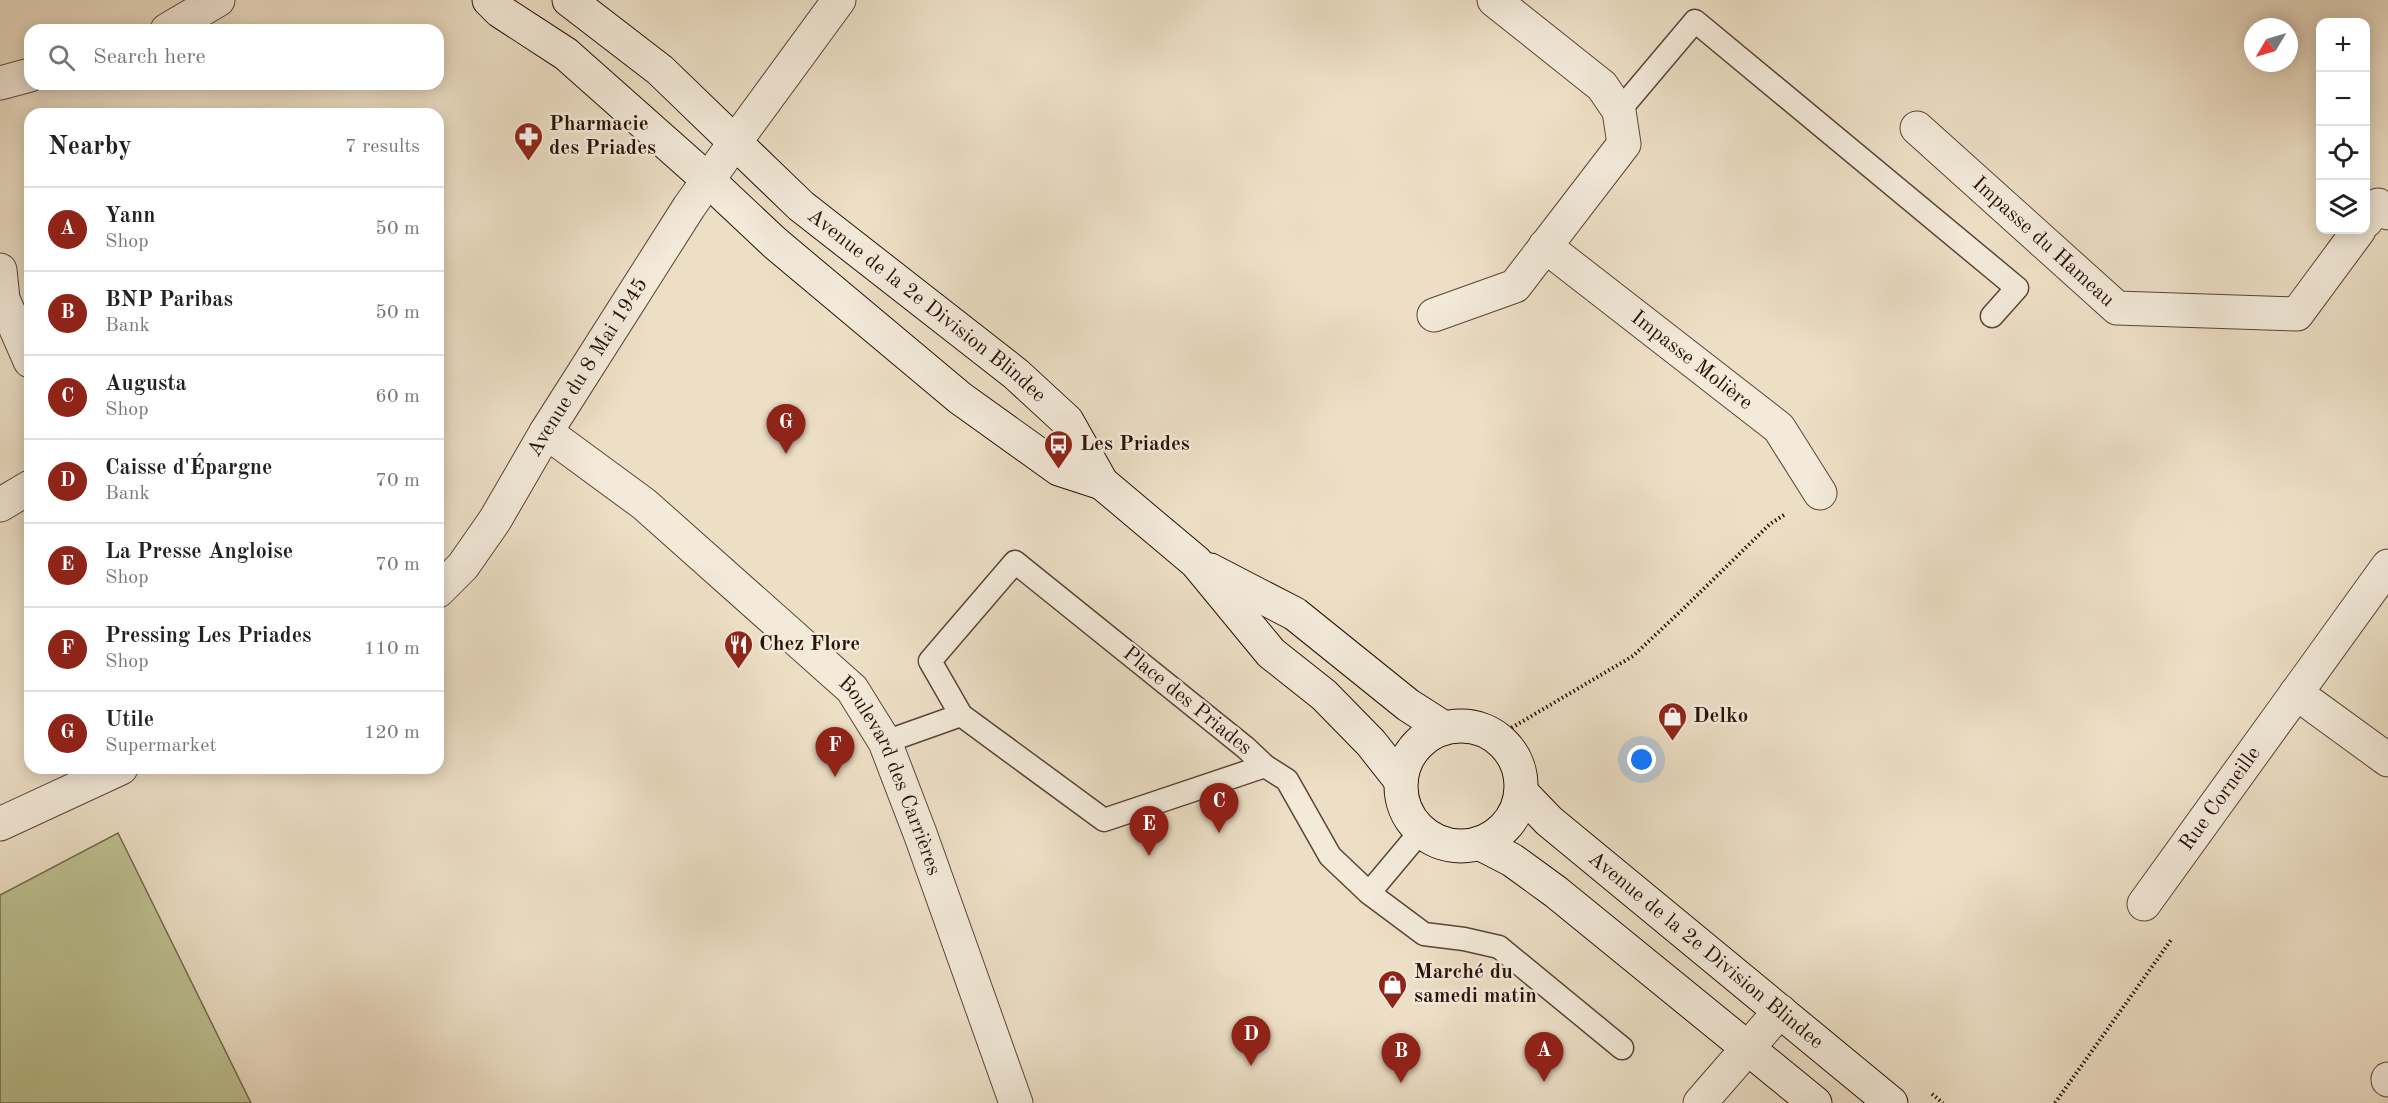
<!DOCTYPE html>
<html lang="en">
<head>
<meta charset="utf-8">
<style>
	:root { --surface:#fff; --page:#f6f6f6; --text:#222; --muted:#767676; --line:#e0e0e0; --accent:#8f2418 }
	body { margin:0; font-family:"Old Standard TT",serif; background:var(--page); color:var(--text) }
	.controls { position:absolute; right:18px; top:18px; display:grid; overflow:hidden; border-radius:12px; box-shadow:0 3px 15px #0003 }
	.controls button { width:54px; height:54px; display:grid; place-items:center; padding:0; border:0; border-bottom:2px solid var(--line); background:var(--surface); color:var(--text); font:30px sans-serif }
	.compass { position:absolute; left:2244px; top:18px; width:54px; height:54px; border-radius:50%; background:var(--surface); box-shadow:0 3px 15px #0003; rotate:232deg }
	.you { position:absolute; left:1642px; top:760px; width:21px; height:21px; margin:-15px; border:4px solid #fff; border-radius:50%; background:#1a73e8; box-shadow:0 0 0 9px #1a73e833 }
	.badge { display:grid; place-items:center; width:39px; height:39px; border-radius:50%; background:var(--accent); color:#fff; font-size:20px; font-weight:700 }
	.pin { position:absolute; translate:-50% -50px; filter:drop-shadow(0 2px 3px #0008) }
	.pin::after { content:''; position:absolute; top:32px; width:21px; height:18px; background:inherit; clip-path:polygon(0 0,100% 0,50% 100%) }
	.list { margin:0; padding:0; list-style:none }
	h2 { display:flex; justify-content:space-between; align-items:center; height:78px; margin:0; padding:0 24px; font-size:26px }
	h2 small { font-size:20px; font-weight:400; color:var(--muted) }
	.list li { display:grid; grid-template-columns:39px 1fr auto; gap:18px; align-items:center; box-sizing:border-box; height:84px; padding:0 24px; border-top:2px solid var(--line) }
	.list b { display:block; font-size:22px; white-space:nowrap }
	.list p { margin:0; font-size:20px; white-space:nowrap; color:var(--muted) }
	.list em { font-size:20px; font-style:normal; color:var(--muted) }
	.icon { flex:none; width:33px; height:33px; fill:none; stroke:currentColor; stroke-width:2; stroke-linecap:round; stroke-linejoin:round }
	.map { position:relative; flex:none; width:2388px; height:1103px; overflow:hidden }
	.search { position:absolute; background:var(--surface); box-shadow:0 3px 15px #0003; left:24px; top:24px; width:420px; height:66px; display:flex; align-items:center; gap:15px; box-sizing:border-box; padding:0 21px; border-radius:18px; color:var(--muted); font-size:22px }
	.panel { position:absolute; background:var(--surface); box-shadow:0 3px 15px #0003; left:24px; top:108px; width:420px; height:666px; border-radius:18px }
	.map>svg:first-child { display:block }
</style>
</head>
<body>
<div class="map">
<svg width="2388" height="1103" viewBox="0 0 2388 1103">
	<rect width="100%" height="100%" fill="#eddfc6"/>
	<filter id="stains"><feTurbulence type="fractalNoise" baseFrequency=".00333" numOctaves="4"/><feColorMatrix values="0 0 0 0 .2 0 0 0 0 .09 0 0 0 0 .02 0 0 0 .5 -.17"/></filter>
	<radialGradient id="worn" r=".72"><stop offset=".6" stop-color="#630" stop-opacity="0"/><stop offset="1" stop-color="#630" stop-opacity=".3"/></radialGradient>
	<path fill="#bdc192" stroke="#73694d" stroke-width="1.5" d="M 118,833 L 251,1103 L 0,1103 L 0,895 Z"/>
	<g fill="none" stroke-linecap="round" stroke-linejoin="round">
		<defs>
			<path id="service" d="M 1619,111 L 1695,21 L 2017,288 L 1992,316
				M 1015,562 L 1246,748 L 1265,766 L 1104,820 L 961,715 L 930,661 Z
				M 885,742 L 961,715
				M 1265,766 L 1287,780 L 1330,856 L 1369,893 L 1424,934 L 1464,939 L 1499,947 L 1622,1048
				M 1369,893 L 1421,831"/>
			<g id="minor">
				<path d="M 167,30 L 218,0"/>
				<path d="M 0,83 L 30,75"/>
				<path id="s1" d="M 1917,128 L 2117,308 L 2297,314 L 2359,230"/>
				<path d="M 735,142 L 839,0"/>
				<path d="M 2366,221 L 2378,205 L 2388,213"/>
				<path id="s2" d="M 1545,246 L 1779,428 L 1820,493"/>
				<path d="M 0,270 L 3,299 L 30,361"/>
				<path d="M 1434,315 L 1515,286 L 1624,144 L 1619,111 L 1602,86 L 1494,0"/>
				<path d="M 0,505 L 30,487"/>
				<path d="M 2296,693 L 2388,760"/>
				<path id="s3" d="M 2144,904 L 2388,566"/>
				<path d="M 2388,1079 L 2388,1080"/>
				<path d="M 1700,1103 L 1780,1011"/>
			</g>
			<g id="tertiary">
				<path id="s4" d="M 546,432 L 644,504 L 852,689 L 885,742 L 921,836 L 1016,1103"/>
				<path id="s5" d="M 438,591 L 463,566 L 495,520 L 546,432 L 689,207 L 735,142"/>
				<path d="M 0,824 L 121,768"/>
			</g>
			<g id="secondary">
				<path d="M 489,0 L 500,11 L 566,54 L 708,180 L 775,243 L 960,398 L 1059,469 L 1102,483"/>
				<path id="s6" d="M 569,0 L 660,70 L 801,206 L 1016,374 L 1067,421 L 1102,483 L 1196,562 L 1271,653 L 1324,695 L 1371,743 L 1401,781"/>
				<path d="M 1210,570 L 1295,614 L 1408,705 L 1444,728"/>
				<circle cx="1461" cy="786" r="60"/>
				<path id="s7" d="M 1522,793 L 1549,821 L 1891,1103"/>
				<path d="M 1481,844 L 1512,860 L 1556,892 L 1815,1103"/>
			</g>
		</defs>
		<use href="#service" stroke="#5a4438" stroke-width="25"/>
		<use href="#minor" stroke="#5a4438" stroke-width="35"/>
		<use href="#tertiary" stroke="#5a4438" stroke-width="35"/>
		<use href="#secondary" stroke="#291108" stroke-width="35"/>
		<path stroke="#291108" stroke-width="4" stroke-dasharray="1.5 3" stroke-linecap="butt" d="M 1496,737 L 1633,656 L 1683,609 L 1770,524 L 1784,515
			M 1932,1094 L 1943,1103
			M 2055,1103 L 2171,940"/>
		<use href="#service" stroke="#f3eada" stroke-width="22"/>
		<use href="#minor" stroke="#f3eada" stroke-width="33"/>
		<use href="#tertiary" stroke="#f3eada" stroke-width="33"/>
		<use href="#secondary" stroke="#f3eada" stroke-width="33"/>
	</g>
	<defs>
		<symbol id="pharmacy-pin" viewBox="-11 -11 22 30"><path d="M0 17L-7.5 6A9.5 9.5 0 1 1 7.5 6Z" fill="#8f2418" stroke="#f3eada"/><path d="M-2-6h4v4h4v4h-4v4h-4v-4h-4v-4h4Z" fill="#fff"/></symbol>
		<symbol id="bus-pin" viewBox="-11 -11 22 30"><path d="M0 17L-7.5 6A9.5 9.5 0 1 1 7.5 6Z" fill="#8f2418" stroke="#f3eada"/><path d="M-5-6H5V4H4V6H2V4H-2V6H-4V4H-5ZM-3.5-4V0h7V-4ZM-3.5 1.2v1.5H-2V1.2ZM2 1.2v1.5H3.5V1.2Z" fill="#fff"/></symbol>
		<symbol id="restaurant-pin" viewBox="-11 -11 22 30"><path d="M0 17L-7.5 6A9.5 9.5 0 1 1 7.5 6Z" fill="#8f2418" stroke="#f3eada"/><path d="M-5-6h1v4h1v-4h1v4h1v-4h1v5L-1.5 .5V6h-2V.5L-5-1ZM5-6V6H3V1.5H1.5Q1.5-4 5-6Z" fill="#fff"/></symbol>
		<symbol id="shop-pin" viewBox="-11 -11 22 30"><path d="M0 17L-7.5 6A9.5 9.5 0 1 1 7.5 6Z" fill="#8f2418" stroke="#f3eada"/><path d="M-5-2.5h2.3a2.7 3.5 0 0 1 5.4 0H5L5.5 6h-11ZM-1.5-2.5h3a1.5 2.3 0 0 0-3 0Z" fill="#fff"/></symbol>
	</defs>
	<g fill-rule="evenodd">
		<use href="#pharmacy-pin" x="512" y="120" width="33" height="45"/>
		<use href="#bus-pin" x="1042" y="428" width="33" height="45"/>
		<use href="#restaurant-pin" x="722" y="628" width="33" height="45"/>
		<use href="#shop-pin" x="1656" y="700" width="33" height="45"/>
		<use href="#shop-pin" x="1376" y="968" width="33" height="45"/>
	</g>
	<g text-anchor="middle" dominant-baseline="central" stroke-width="5" stroke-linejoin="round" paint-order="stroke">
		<g font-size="21" font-weight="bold" fill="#291108" stroke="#f3eada" text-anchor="start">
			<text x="549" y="124">Pharmacie<tspan x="549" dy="24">des Priades</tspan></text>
			<text x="1080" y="444">Les Priades</text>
			<text x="759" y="644">Chez Flore</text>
			<text x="1693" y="716">Delko</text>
			<text x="1414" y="972">Marché du<tspan x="1414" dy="24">samedi matin</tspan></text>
		</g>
		<g font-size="21" fill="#291108" stroke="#f3eada">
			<text stroke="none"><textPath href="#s1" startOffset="170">Impasse du Hameau</textPath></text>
			<text stroke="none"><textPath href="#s6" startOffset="471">Avenue de la 2e Division Blindee</textPath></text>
			<text stroke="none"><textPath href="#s2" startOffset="186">Impasse Molière</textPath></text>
			<text stroke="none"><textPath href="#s5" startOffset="270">Avenue du 8 Mai 1945</textPath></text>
			<text transform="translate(1187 701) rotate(39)">Place des Priades</text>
			<text stroke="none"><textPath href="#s4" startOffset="495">Boulevard des Carrières</textPath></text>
			<text stroke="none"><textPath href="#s3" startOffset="130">Rue Corneille</textPath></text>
			<text stroke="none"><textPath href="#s7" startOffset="242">Avenue de la 2e Division Blindee</textPath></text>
		</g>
	</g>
	<rect width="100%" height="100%" filter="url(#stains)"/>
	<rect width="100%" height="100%" fill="url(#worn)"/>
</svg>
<div class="controls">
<button>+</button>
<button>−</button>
<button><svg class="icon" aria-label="locate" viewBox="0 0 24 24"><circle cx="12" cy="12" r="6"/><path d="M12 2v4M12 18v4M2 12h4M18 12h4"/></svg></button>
<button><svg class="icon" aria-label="layers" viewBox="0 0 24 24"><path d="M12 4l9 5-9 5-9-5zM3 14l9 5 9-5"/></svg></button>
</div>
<svg class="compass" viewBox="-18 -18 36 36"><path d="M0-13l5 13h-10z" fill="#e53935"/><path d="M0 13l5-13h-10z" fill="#767676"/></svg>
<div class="you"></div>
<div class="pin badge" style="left:1544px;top:1082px">A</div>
<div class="pin badge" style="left:1401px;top:1083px">B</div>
<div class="pin badge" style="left:1219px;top:833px">C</div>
<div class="pin badge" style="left:1251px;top:1066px">D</div>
<div class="pin badge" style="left:1149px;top:856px">E</div>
<div class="pin badge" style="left:835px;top:777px">F</div>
<div class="pin badge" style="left:786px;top:454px">G</div>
<div class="search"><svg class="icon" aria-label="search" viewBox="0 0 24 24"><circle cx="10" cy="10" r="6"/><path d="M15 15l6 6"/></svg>Search here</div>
<section class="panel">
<h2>Nearby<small>7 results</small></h2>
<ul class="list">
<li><span class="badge">A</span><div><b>Yann</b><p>Shop</p></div><em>50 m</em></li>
<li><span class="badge">B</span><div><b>BNP Paribas</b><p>Bank</p></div><em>50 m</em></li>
<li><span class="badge">C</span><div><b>Augusta</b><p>Shop</p></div><em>60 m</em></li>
<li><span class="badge">D</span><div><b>Caisse d'Épargne</b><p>Bank</p></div><em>70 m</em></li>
<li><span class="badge">E</span><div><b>La Presse Angloise</b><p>Shop</p></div><em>70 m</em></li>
<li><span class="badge">F</span><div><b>Pressing Les Priades</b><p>Shop</p></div><em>110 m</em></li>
<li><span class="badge">G</span><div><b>Utile</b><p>Supermarket</p></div><em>120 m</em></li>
</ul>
</section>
</div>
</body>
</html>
